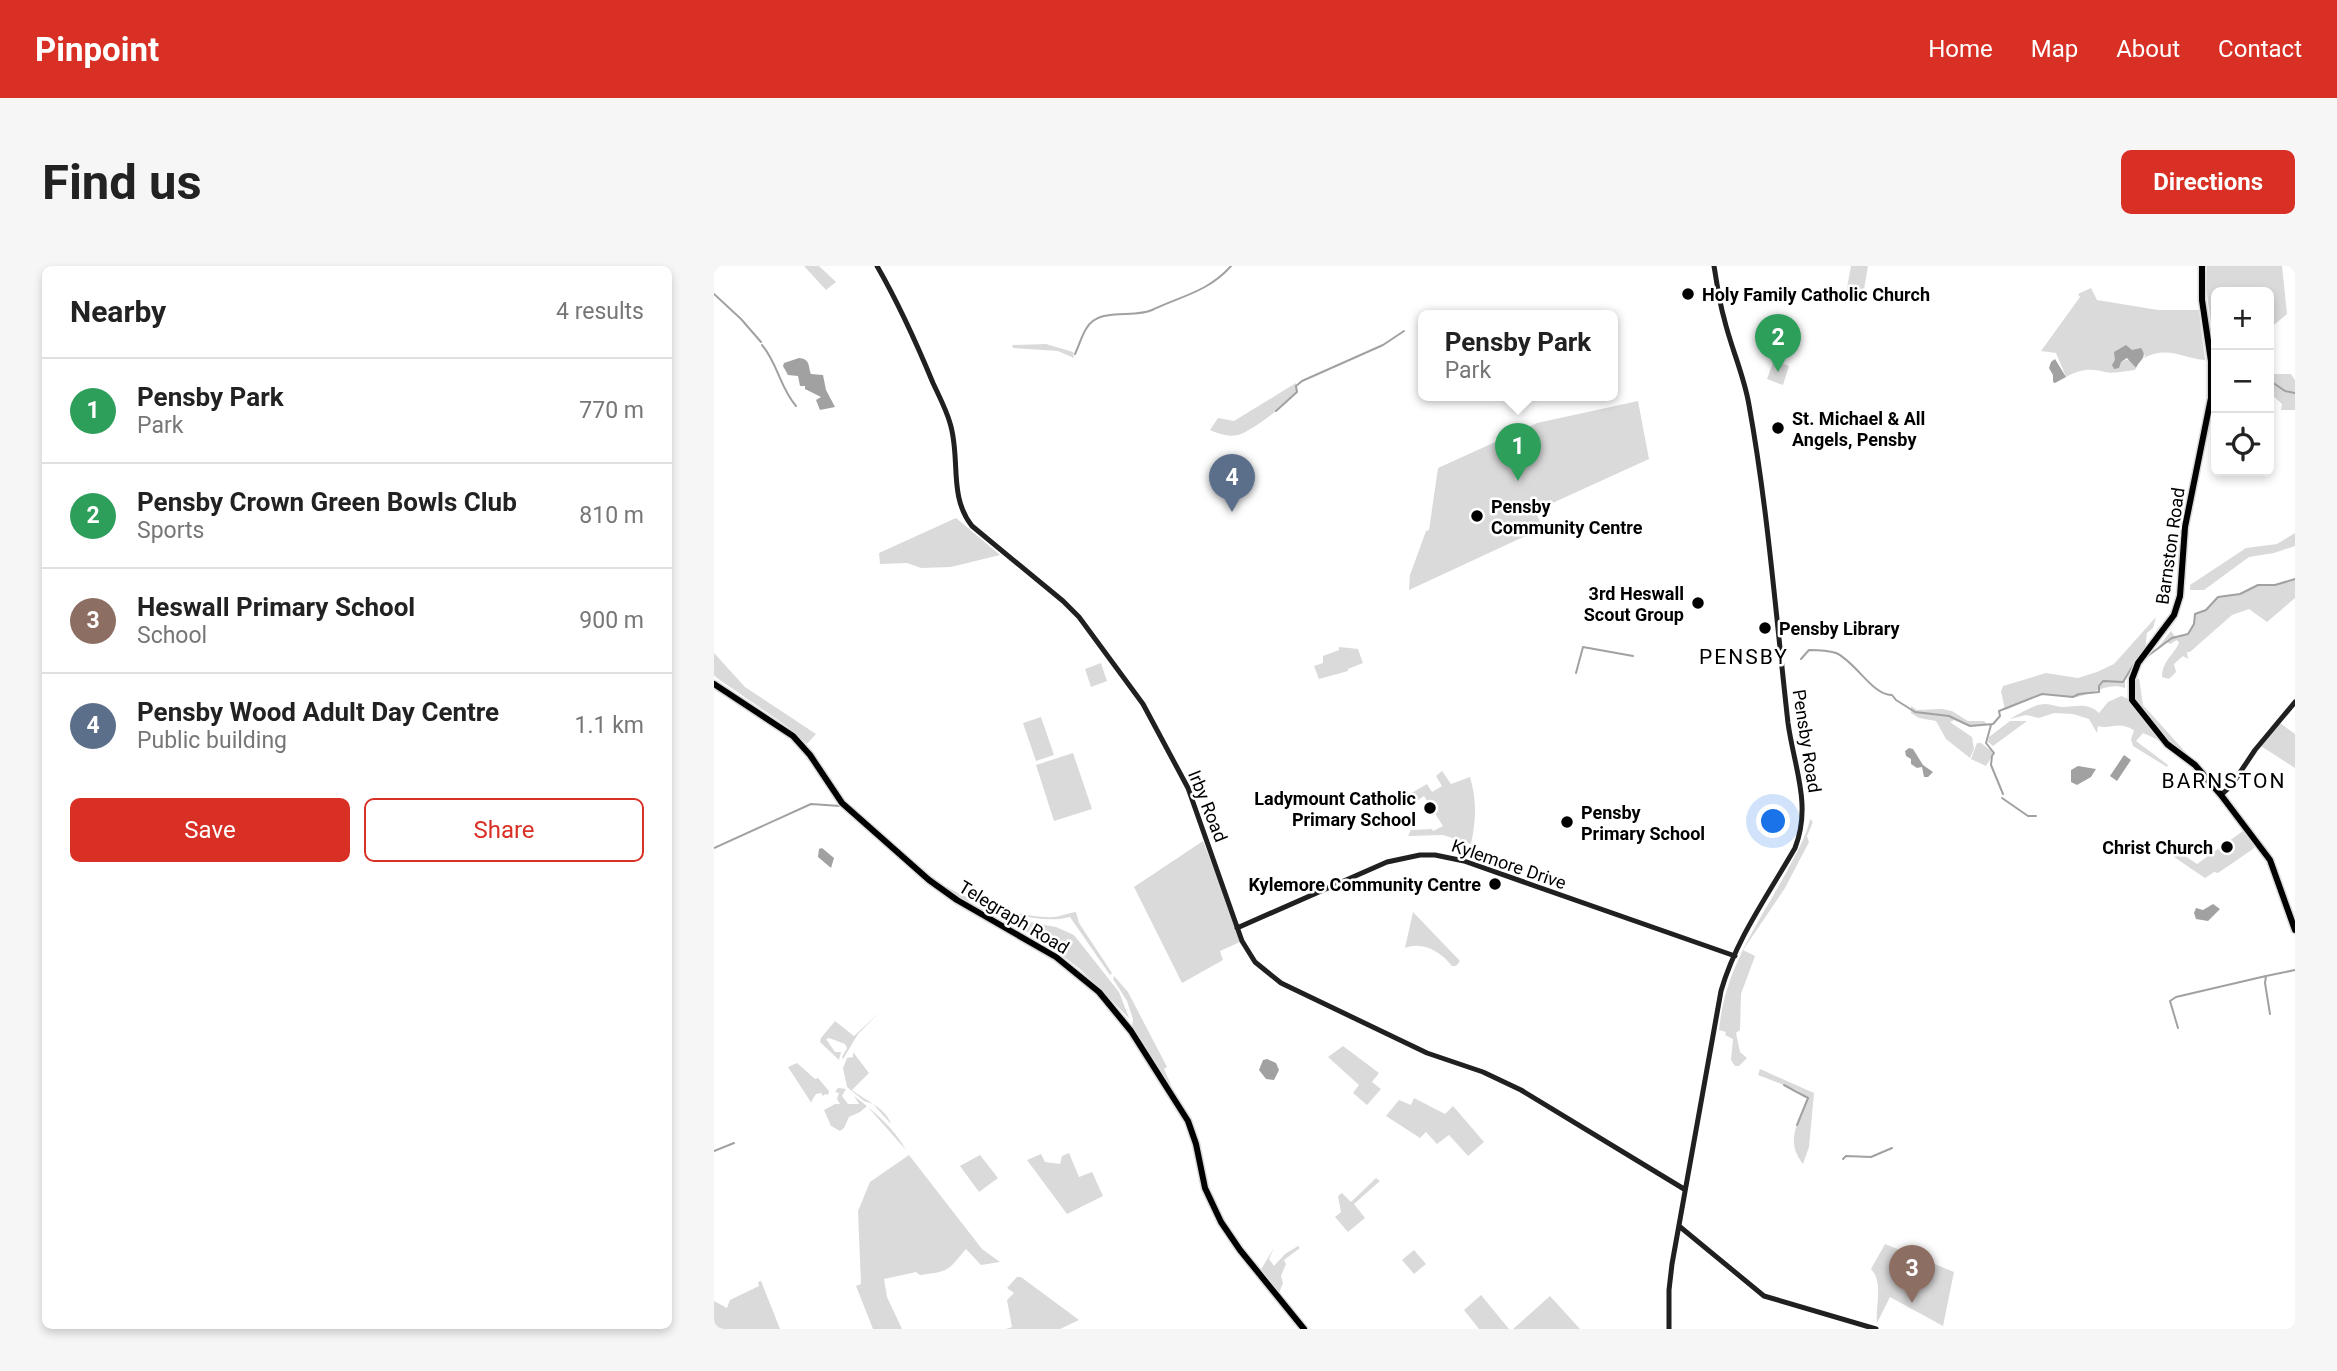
<!DOCTYPE html>
<html lang="en">
<head>
<meta charset="utf-8">
<style>
	:root { --surface:#fff; --page:#f6f6f6; --text:#222; --muted:#767676; --line:#e0e0e0; --accent:#d93025 }
	body { margin:0; font-family:Roboto,sans-serif; background:var(--page); color:var(--text) }
	.controls { position:absolute; right:21px; top:21px; display:grid; overflow:hidden; border-radius:10px; box-shadow:0 4px 10px #0003 }
	.controls button { width:63px; height:63px; display:grid; place-items:center; padding:0; border:0; border-bottom:2px solid var(--line); background:var(--surface); color:var(--text); font:35px sans-serif }
	.you { position:absolute; left:1060px; top:556px; width:24px; height:24px; margin:-18px; border:5px solid #fff; border-radius:50%; background:#1a73e8; box-shadow:0 0 0 10px #1a73e833 }
	.badge { display:grid; place-items:center; width:46px; height:46px; border-radius:50%; background:var(--accent); color:#fff; font-size:23px; font-weight:700 }
	.pin { position:absolute; translate:-50% -58px; filter:drop-shadow(0 2px 4px #0008) }
	.pin::after { content:''; position:absolute; top:37px; width:24px; height:21px; background:inherit; clip-path:polygon(0 0,100% 0,50% 100%) }
	.popup { position:absolute; left:704px; top:44px; width:200px; height:91px; box-sizing:border-box; display:grid; place-content:center; border-radius:10px; background:var(--surface); filter:drop-shadow(0 2px 5px #0005); font-size:23px; white-space:nowrap; color:var(--muted) }
	.popup b { font-size:26px; color:var(--text) }
	.popup::after { content:''; position:absolute; left:50%; top:100%; margin-left:-14px; border:14px solid transparent; border-top-color:var(--surface) }
	.list { margin:0; padding:0; list-style:none }
	h2 { display:flex; justify-content:space-between; align-items:center; height:91px; margin:0; padding:0 28px; font-size:30px }
	h2 small { font-size:23px; font-weight:400; color:var(--muted) }
	.list li { display:grid; grid-template-columns:46px 1fr auto; gap:21px; align-items:center; box-sizing:border-box; height:105px; padding:0 28px; border-top:2px solid var(--line) }
	.list b { display:block; font-size:26px; white-space:nowrap }
	.list p { margin:0; font-size:23px; white-space:nowrap; color:var(--muted) }
	.list em { font-size:23px; font-style:normal; color:var(--muted) }
	.actions { display:flex; gap:14px; padding:21px 28px }
	.actions a { flex:1; padding:16px 0; border:2px solid var(--accent); border-radius:10px; text-align:center; font-size:24px; color:var(--accent) }
	.actions .main { background:var(--accent); color:#fff }
	.icon { flex:none; width:38px; height:38px; fill:none; stroke:currentColor; stroke-width:2; stroke-linecap:round; stroke-linejoin:round }
	.map { position:relative; flex:none; width:1581px; height:1063px; overflow:hidden; border-radius:10px }
	header { display:flex; align-items:center; gap:42px; box-sizing:border-box; height:98px; padding:0 35px; background:var(--accent); color:#fff }
	header strong { font-size:33px }
	nav { display:flex; gap:38px; margin-inline-start:auto; font-size:24px }
	.intro { display:flex; align-items:center; justify-content:space-between; box-sizing:border-box; height:168px; padding:0 42px }
	h1 { margin:0; font-size:49px }
	.button { padding:18px 32px; border-radius:10px; background:var(--accent); color:#fff; font-size:24px; font-weight:700 }
	main { display:flex; gap:42px; padding:0 42px }
	aside { flex:1; background:var(--surface); border-radius:10px; box-shadow:0 4px 10px #0003 }
	.map>svg:first-child { display:block }
</style>
</head>
<body>
<header>
<strong>Pinpoint</strong>
<nav><a>Home</a><a>Map</a><a>About</a><a>Contact</a></nav>
</header>
<div class="intro"><h1>Find us</h1><a class="button">Directions</a></div>
<main>
<aside>
<h2>Nearby<small>4 results</small></h2>
<ul class="list">
<li><span class="badge" style="background:#2e9e5b">1</span><div><b>Pensby Park</b><p>Park</p></div><em>770 m</em></li>
<li><span class="badge" style="background:#2e9e5b">2</span><div><b>Pensby Crown Green Bowls Club</b><p>Sports</p></div><em>810 m</em></li>
<li><span class="badge" style="background:#8d6e63">3</span><div><b>Heswall Primary School</b><p>School</p></div><em>900 m</em></li>
<li><span class="badge" style="background:#5c6f8a">4</span><div><b>Pensby Wood Adult Day Centre</b><p>Public building</p></div><em>1.1 km</em></li>
</ul>
<div class="actions"><a class="main">Save</a><a>Share</a></div>
</aside>
<div class="map">
<svg width="1581" height="1063" viewBox="0 0 1581 1063">
	<rect width="100%" height="100%" fill="#fff"/>
	<path fill="#dadada" d="M 90,0 L 105,0 L 122,16 L 112,24 Z
		M 1137,0 L 1154,0 L 1149,29 L 1132,27 Z
		M 1493,0 L 1568,0 L 1573,48 L 1555,63 L 1555,26 L 1502,26 L 1502,91 L 1492,22 Z
		M 1377,22 L 1383,34 L 1444,44 L 1485,44 L 1491,94 C 1470,93 1454,79 1430,92 L 1431,89 L 1422,84 L 1418,84 L 1406,96 L 1415,93 L 1422,102 L 1421,104 C 1412,105 1400,108 1391,106 C 1375,102 1367,103 1352,111 L 1342,87 L 1327,85 L 1366,31 L 1364,28 Z
		M 332,78 L 359,86 L 360,92 L 344,85 L 299,82 L 298,79 Z
		M 1060,94 L 1075,100 L 1069,119 L 1053,113 Z
		M 1555,108 L 1577,108 L 1581,114 L 1581,144 L 1567,144 L 1568,138 L 1555,126 Z
		M 582,117 L 583,126 C 573,138 538,165 524,169 C 514,171 505,168 496,164 L 504,152 L 520,155 Z
		M 924,135 L 935,193 L 821,245 L 829,262 L 695,324 L 696,309 L 712,265 L 715,264 L 724,202 L 823,157 Z
		M 242,252 L 286,289 L 237,301 L 207,302 L 193,297 L 166,298 L 165,287 Z
		M 1581,267 L 1581,280 L 1560,287 L 1535,291 L 1490,324 L 1476,324 L 1476,319 L 1532,282 L 1563,278 Z
		M 1581,313 L 1581,332 L 1553,356 L 1535,343 L 1518,349 L 1476,386 L 1473,386 L 1474,393 L 1469,390 L 1460,398 L 1462,406 L 1455,413 L 1448,411 C 1448,395 1459,390 1465,377 L 1463,374 L 1456,378 L 1453,376 L 1441,385 L 1457,365 L 1462,372 L 1474,368 L 1480,358 L 1481,348 L 1492,344 L 1504,331 L 1526,328 L 1544,319 L 1561,319 Z
		M 1442,351 L 1439,362 L 1433,367 L 1431,384 L 1411,411 L 1411,422 C 1392,415 1379,430 1359,431 C 1349,432 1336,427 1326,429 C 1313,432 1303,440 1291,444 L 1287,425 L 1289,420 L 1332,407 L 1364,412 L 1383,406 L 1400,398 Z
		M 625,381 L 644,383 L 649,397 L 634,403 L 634,405 L 605,413 L 600,400 L 609,397 L 609,390 L 625,384 Z
		M 0,387 L 31,421 L 102,468 L 93,478 L 74,461 L 3,412 L 0,409 Z
		M 387,397 L 393,415 L 377,421 L 371,403 Z
		M 1425,412 L 1429,439 L 1475,490 L 1454,477 L 1420,434 L 1420,415 Z
		M 1407,430 L 1415,433 L 1447,475 L 1429,467 L 1422,475 L 1454,499 L 1453,501 L 1419,480 L 1417,473 L 1420,464 C 1402,454 1399,464 1384,460 L 1383,467 L 1375,453 L 1359,448 L 1340,447 L 1325,452 L 1312,449 L 1296,453 C 1306,447 1320,438 1332,438 C 1337,438 1343,441 1348,441 C 1362,441 1373,436 1385,447 L 1394,436 Z
		M 1197,440 L 1203,444 L 1228,443 L 1238,445 L 1254,455 L 1270,455 L 1273,458 L 1256,460 L 1240,454 L 1236,456 L 1258,471 L 1260,483 L 1256,492 L 1232,473 L 1222,455 L 1205,452 L 1197,447 Z
		M 327,451 L 340,489 L 322,495 L 309,457 Z
		M 1296,455 L 1313,455 L 1279,480 L 1274,476 L 1275,471 Z
		M 1566,457 L 1581,468 L 1581,502 L 1547,480 Z
		M 1263,477 L 1267,477 L 1280,487 L 1272,500 L 1257,493 Z
		M 359,487 L 378,543 L 340,555 L 322,499 Z
		M 728,505 L 737,518 L 756,511 C 763,534 762,555 757,578 L 729,569 L 694,570 L 697,564 L 718,563 L 719,565 L 729,560 L 710,530 L 700,537 L 697,533 L 691,536 L 689,532 L 713,518 L 718,526 L 728,520 L 722,510 Z
		M 1096,553 L 1099,556 L 1093,570 L 1095,576 L 1071,622 L 1029,684 L 1041,690 L 1027,728 L 1026,764 L 1022,767 L 1026,786 L 1033,792 L 1025,800 L 1021,800 L 1017,794 L 1019,773 L 1011,769 L 1012,766 L 1005,764 C 1011,702 1043,660 1072,607 C 1081,589 1092,572 1096,553 Z
		M 1529,565 L 1541,580 L 1539,583 L 1504,607 L 1500,606 L 1491,612 L 1460,591 L 1464,585 L 1483,598 Z
		M 489,575 L 528,675 L 506,685 L 509,694 L 468,717 L 420,621 Z
		M 233,621 C 256,635 313,653 340,651 C 348,650 354,647 362,646 L 365,657 L 398,707 L 396,709 L 356,651 C 328,659 283,644 255,634 L 254,636 L 232,623 Z
		M 699,646 L 746,695 L 742,700 L 738,700 C 727,686 709,675 691,682 Z
		M 287,651 L 342,661 L 360,669 L 405,726 L 415,752 L 366,703 L 327,674 Z
		M 400,710 L 414,726 L 453,801 L 450,803 L 458,821 L 418,762 L 419,753 L 413,735 L 399,713 Z
		M 166,746 L 144,768 L 129,793 L 128,791 L 133,782 L 131,778 L 115,772 L 112,773 L 121,786 L 127,786 L 125,794 L 106,776 L 107,772 L 121,755 L 140,770 Z
		M 629,780 L 665,807 L 658,816 L 667,823 L 653,839 L 639,827 L 645,819 L 614,791 Z
		M 139,786 L 155,807 L 138,824 C 152,835 172,842 177,858 L 159,838 L 150,835 L 133,821 L 129,802 L 133,792 L 139,791 Z
		M 83,797 L 101,813 L 104,812 L 115,825 L 114,829 L 111,828 L 109,830 L 107,827 L 102,828 L 97,836 L 100,841 L 74,801 Z
		M 1046,803 L 1100,827 L 1095,881 L 1089,898 C 1070,874 1085,857 1094,832 L 1083,824 L 1044,809 Z
		M 124,822 L 132,823 L 128,830 L 134,838 L 145,838 L 140,830 C 160,845 180,862 192,884 L 153,840 L 146,846 L 135,851 L 130,862 L 126,865 L 117,860 L 110,844 L 121,838 L 126,838 L 123,833 L 125,827 L 121,826 Z
		M 700,832 L 731,848 L 739,840 L 770,876 L 754,890 L 735,869 L 723,878 L 712,866 L 706,872 L 672,850 L 685,834 L 697,839 Z
		M 355,887 L 365,911 L 378,906 L 389,930 L 353,948 L 313,894 L 327,888 L 331,896 L 346,898 L 348,890 Z
		M 195,889 L 268,983 L 286,996 L 267,999 L 252,983 C 233,1005 237,1005 206,1009 L 202,1006 L 198,1007 L 170,1013 L 173,1031 L 188,1063 L 159,1063 L 142,1020 L 147,1018 L 144,945 L 156,916 Z
		M 266,889 L 284,912 L 265,926 L 246,900 Z
		M 662,912 L 666,915 L 640,938 L 651,952 L 634,966 L 621,951 L 627,946 L 624,930 L 628,927 L 637,936 Z
		M 1171,978 L 1240,1006 L 1229,1060 L 1176,1031 L 1163,1057 C 1161,1040 1170,1017 1157,1003 Z
		M 584,980 L 586,982 L 570,994 L 572,998 L 567,1010 L 569,1017 L 565,1027 L 546,1005 L 560,982 L 555,993 L 560,1000 L 571,988 Z
		M 700,984 L 712,998 L 700,1008 L 688,994 Z
		M 303,1011 L 307,1011 L 365,1054 L 346,1063 L 292,1063 L 298,1061 L 293,1034 L 300,1027 L 293,1022 Z
		M 47,1015 L 66,1063 L 0,1063 L 0,1035 L 13,1042 L 16,1034 L 45,1020 L 44,1016 Z
		M 767,1029 L 795,1063 L 765,1063 L 750,1044 Z
		M 836,1030 L 866,1063 L 799,1063 Z"/>
	<path fill="#a1a1a1" d="M 1412,79 L 1418,84 L 1427,82 C 1434,92 1426,93 1422,102 L 1413,92 L 1407,96 L 1405,102 L 1400,103 L 1398,99 L 1401,94 L 1400,86 Z
		M 85,92 C 97,93 94,101 97,108 L 109,109 L 112,124 L 121,141 L 106,144 L 102,134 L 107,131 L 91,123 L 91,120 L 86,120 L 84,110 L 74,109 L 69,100 L 70,97 Z
		M 1341,93 L 1352,111 L 1341,117 L 1339,116 L 1339,109 L 1335,102 L 1337,96 Z
		M 1195,482 L 1199,483 L 1209,499 L 1219,506 L 1214,511 L 1210,511 L 1208,501 L 1203,502 L 1197,498 L 1197,493 L 1192,490 L 1191,485 Z
		M 1410,489 L 1417,494 L 1403,515 L 1396,510 Z
		M 1364,500 L 1382,503 L 1377,511 L 1363,519 L 1357,516 L 1357,504 Z
		M 108,582 L 120,592 L 117,602 L 104,591 L 105,583 Z
		M 1499,638 L 1506,643 L 1494,655 L 1482,653 L 1480,647 L 1482,642 L 1489,644 Z
		M 553,793 L 562,797 L 565,804 L 560,814 L 552,813 L 545,804 L 549,794 Z"/>
	<g fill="none" stroke-linecap="round" stroke-linejoin="round">
		<path stroke="#a1a1a1" stroke-width="2" d="M 0,28 L 27,53 L 47,76
			M 48,79 C 64,98 66,122 82,140
			M 361,88 C 365,80 367,71 372,63 C 384,40 420,53 438,44 C 467,30 494,26 517,0
			M 1555,114 L 1571,125 L 1581,127
			M 562,145 L 583,126 L 582,120 L 588,115 L 669,79 L 690,65
			M 1431,392 L 1458,372 L 1474,368 L 1480,358 L 1481,348 L 1492,344 L 1504,331 L 1526,328 L 1544,319 L 1561,319 L 1581,313
			M 1087,393 L 1095,384 C 1104,384 1113,384 1122,387 C 1141,395 1159,430 1178,429 L 1182,434 L 1201,446 L 1235,450 L 1256,460 L 1279,458 L 1286,450 L 1285,445 L 1328,428 L 1359,431 L 1365,428 L 1385,426 L 1385,420 L 1389,415 L 1409,416 L 1420,398
			M 862,407 L 869,381 L 919,390
			M 1277,459 L 1272,477 L 1280,487 L 1278,490 L 1277,499 L 1289,528
			M 1288,532 L 1314,550 L 1322,550
			M 0,582 L 97,538 L 126,540
			M 1556,748 L 1551,717 L 1552,710 L 1581,704
			M 1464,762 L 1456,735 L 1462,731 L 1552,710
			M 1070,819 L 1094,832 L 1083,859
			M 0,885 L 20,877
			M 1129,893 L 1132,890 L 1157,891 L 1178,882"/>
		<defs>
			<path id="primary" d="M 1488,0 L 1488,34 L 1497,95 L 1497,132 L 1471,261 L 1466,330 L 1460,349 L 1424,397 L 1418,413 L 1418,434 L 1453,478 L 1481,499 L 1507,529 L 1556,594 L 1581,664
				M 0,418 L 79,470 L 96,489 L 128,537 L 215,614 L 243,634 L 342,691 L 385,726 L 417,765 L 474,855 L 482,878 L 491,922 L 507,956 L 526,984 L 590,1063"/>
		</defs>
		<use href="#primary" stroke="#dbdbdb" stroke-width="9"/>
		<path stroke="#202020" stroke-width="5" d="M 163,0 C 185,38 202,76 219,117 C 225,130 232,143 236,157 C 247,192 234,230 258,260 L 349,335 L 365,351 L 429,438 L 474,522 L 528,675 L 541,696 L 567,717 L 713,787 L 769,806 L 807,824 L 970,923
			M 1507,529 L 1517,520 L 1541,484 L 1581,436
			M 523,662 L 673,596 L 706,589 L 721,589 L 750,595 L 1021,690
			M 965,960 L 1050,1030 L 1162,1063
			M 955,1063 L 955,1024 L 958,998 L 1007,725 C 1022,673 1054,629 1081,582 C 1098,539 1080,501 1074,457 C 1062,351 1054,244 1035,139 C 1030,109 1017,82 1010,52 C 1005,35 1003,17 1000,0"/>
		<use href="#primary" stroke="#000" stroke-width="6"/>
	</g>
	<g fill="#000" stroke="#fff" stroke-width="2.5">
		<circle cx="974" cy="28" r="7"/>
		<circle cx="1064" cy="162" r="7"/>
		<circle cx="763" cy="250" r="7"/>
		<circle cx="984" cy="337" r="7"/>
		<circle cx="1051" cy="362" r="7"/>
		<circle cx="716" cy="542" r="7"/>
		<circle cx="853" cy="556" r="7"/>
		<circle cx="1513" cy="581" r="7"/>
		<circle cx="781" cy="618" r="7"/>
	</g>
	<g text-anchor="middle" dominant-baseline="central" stroke-width="5" stroke-linejoin="round" paint-order="stroke">
		<g font-size="18" font-weight="bold" fill="#000" stroke="#fff" text-anchor="start">
			<text x="988" y="28">Holy Family Catholic Church</text>
			<text x="1078" y="152">St. Michael &amp; All<tspan x="1078" dy="21">Angels, Pensby</tspan></text>
			<text x="777" y="240">Pensby<tspan x="777" dy="21">Community Centre</tspan></text>
			<text x="970" y="327" text-anchor="end">3rd Heswall<tspan x="970" dy="21">Scout Group</tspan></text>
			<text x="1065" y="362">Pensby Library</text>
			<text x="702" y="532" text-anchor="end">Ladymount Catholic<tspan x="702" dy="21">Primary School</tspan></text>
			<text x="867" y="546">Pensby<tspan x="867" dy="21">Primary School</tspan></text>
			<text x="1499" y="581" text-anchor="end">Christ Church</text>
			<text x="767" y="618" text-anchor="end">Kylemore Community Centre</text>
		</g>
		<g font-size="18" fill="#000" stroke="#fff">
			<text transform="translate(1456 280) rotate(-82)">Barnston Road</text>
			<text transform="translate(1093 475) rotate(81)">Pensby Road</text>
			<text transform="translate(494 540) rotate(68)">Irby Road</text>
			<text transform="translate(795 598) rotate(19)">Kylemore Drive</text>
			<text transform="translate(300 651) rotate(31)">Telegraph Road</text>
		</g>
		<g font-size="21" letter-spacing="2" fill="#000" stroke="#fff">
			<text x="1030" y="391">PENSBY</text>
			<text x="1510" y="515">BARNSTON</text>
		</g>
	</g>
</svg>
<div class="controls">
<button>+</button>
<button>−</button>
<button><svg class="icon" aria-label="locate" viewBox="0 0 24 24"><circle cx="12" cy="12" r="6"/><path d="M12 2v4M12 18v4M2 12h4M18 12h4"/></svg></button>
</div>
<div class="you"></div>
<div class="pin badge" style="left:804px;top:215px;background:#2e9e5b">1</div>
<div class="popup"><b>Pensby Park</b>Park</div>
<div class="pin badge" style="left:1064px;top:106px;background:#2e9e5b">2</div>
<div class="pin badge" style="left:1198px;top:1037px;background:#8d6e63">3</div>
<div class="pin badge" style="left:518px;top:246px;background:#5c6f8a">4</div>
</div>
</main>
</body>
</html>
